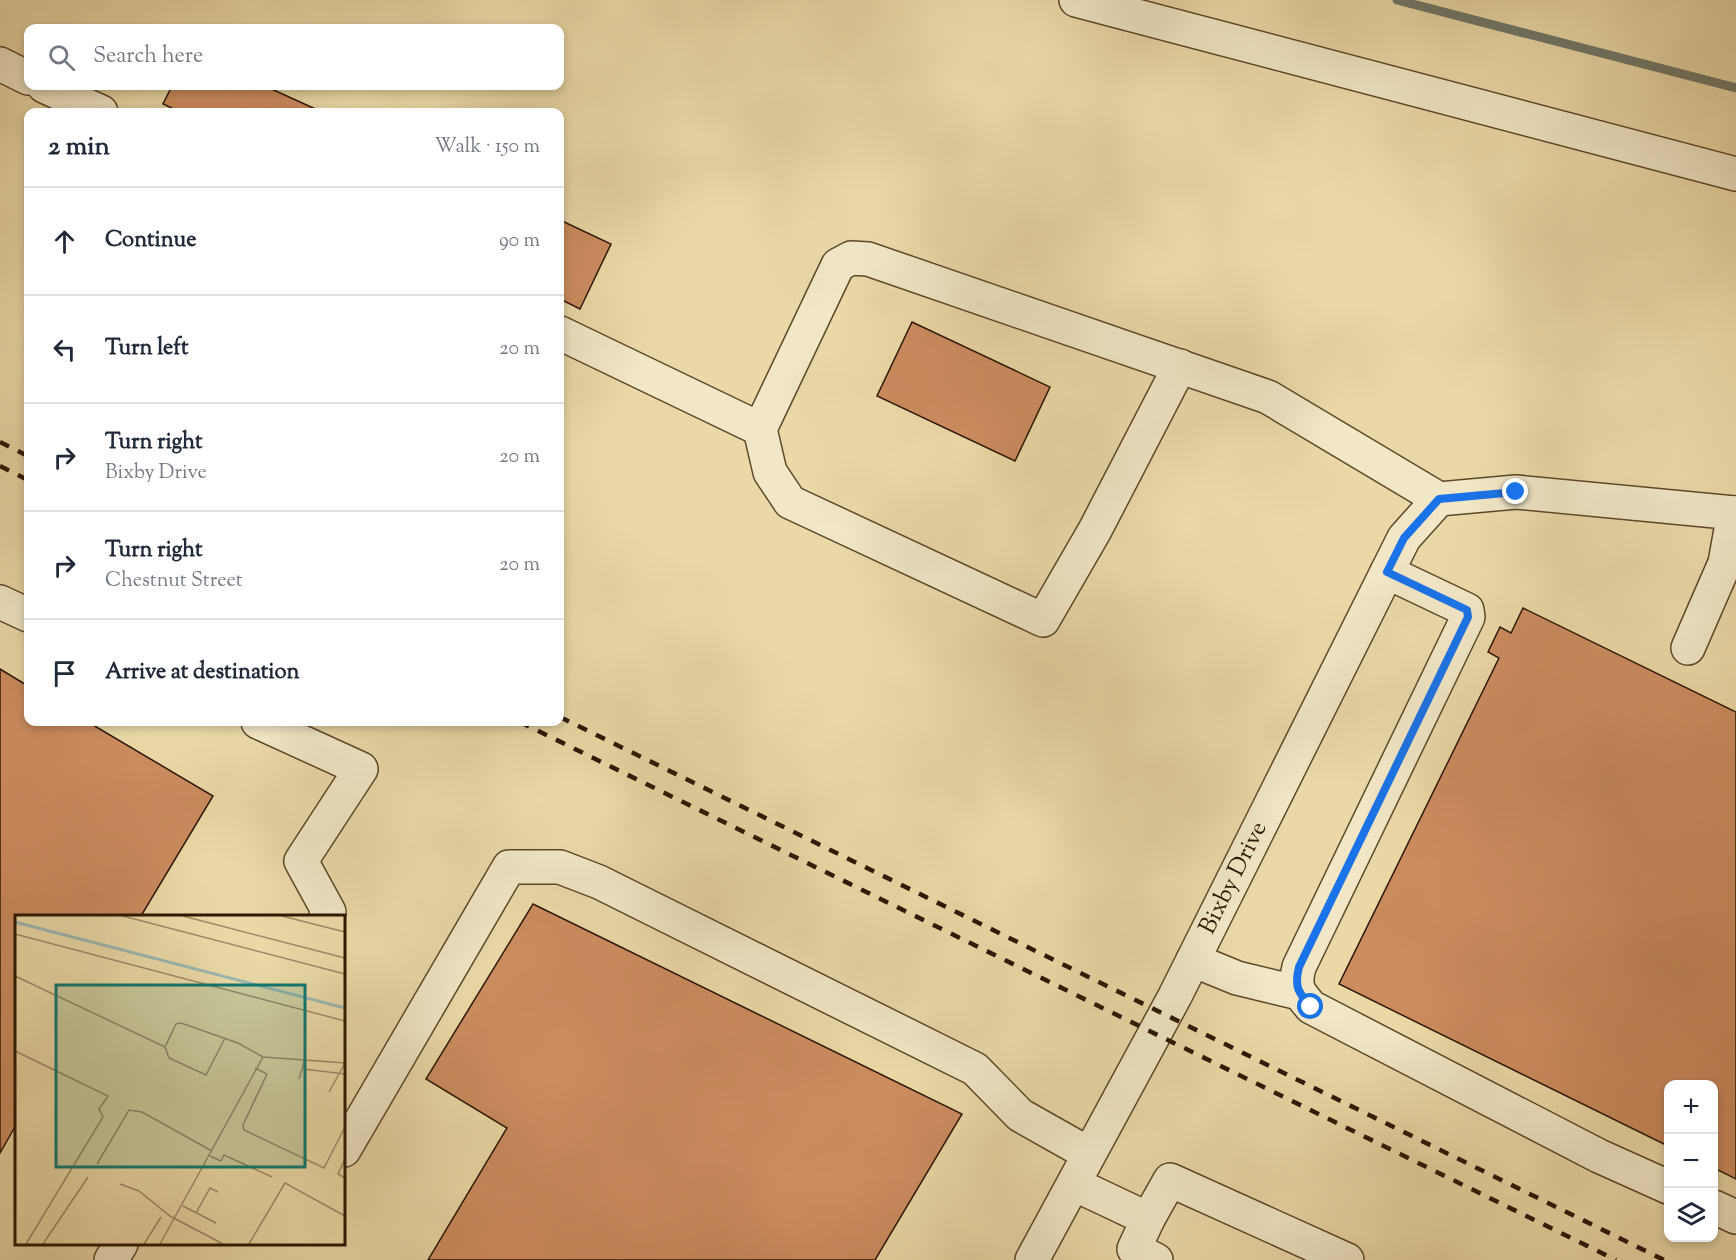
<!DOCTYPE html>
<html lang="en">
<head>
<meta charset="utf-8">
<style>
	:root { --surface:#fff; --page:#f2f2f3; --text:#1f2937; --muted:#747a83; --line:#e0e1e3 }
	body { margin:0; font-family:"Sorts Mill Goudy",serif; background:var(--page); color:var(--text) }
	.controls { position:absolute; right:18px; bottom:18px; display:grid; overflow:hidden; border-radius:12px; box-shadow:0 3px 9px #0003 }
	.controls button { width:54px; height:54px; display:grid; place-items:center; padding:0; border:0; border-bottom:2px solid var(--line); background:var(--surface); color:var(--text); font:30px sans-serif }
	.stop { position:absolute; width:18px; height:18px; margin:-14px; border:4px solid #1a73e8; border-radius:50%; background:#fff }
	.stop.end { background:#1a73e8; border-color:#fff; box-shadow:0 2px 6px #0008 }
	.list { margin:0; padding:0; list-style:none }
	h2 { display:flex; justify-content:space-between; align-items:center; height:78px; margin:0; padding:0 24px; font-size:26px }
	h2 small { font-size:20px; font-weight:400; color:var(--muted) }
	.list li { display:grid; grid-template-columns:39px 1fr auto; gap:18px; align-items:center; box-sizing:border-box; height:108px; padding:0 24px; border-top:2px solid var(--line) }
	.list b { display:block; font-size:22px; white-space:nowrap }
	.list p { margin:0; font-size:20px; white-space:nowrap; color:var(--muted) }
	.list em { font-size:20px; font-style:normal; color:var(--muted) }
	.icon { flex:none; width:33px; height:33px; fill:none; stroke:currentColor; stroke-width:2; stroke-linecap:round; stroke-linejoin:round }
	.map { position:relative; flex:none; width:1736px; height:1260px; overflow:hidden }
	.search { position:absolute; background:var(--surface); box-shadow:0 3px 9px #0003; left:24px; top:24px; width:540px; height:66px; display:flex; align-items:center; gap:15px; box-sizing:border-box; padding:0 21px; border-radius:12px; color:var(--muted); font-size:22px }
	.panel { position:absolute; background:var(--surface); box-shadow:0 3px 9px #0003; left:24px; top:108px; width:540px; height:618px; border-radius:12px }
	.map>svg:first-child { display:block }
</style>
</head>
<body>
<div class="map">
<svg width="1736" height="1260" viewBox="0 0 1736 1260">
	<rect width="100%" height="100%" fill="#ead9a7"/>
	<filter id="stains"><feTurbulence type="fractalNoise" baseFrequency=".00333" numOctaves="4"/><feColorMatrix values="0 0 0 0 .2 0 0 0 0 .09 0 0 0 0 .02 0 0 0 .5 -.17"/></filter>
	<radialGradient id="worn" r=".72"><stop offset=".6" stop-color="#630" stop-opacity="0"/><stop offset="1" stop-color="#630" stop-opacity=".3"/></radialGradient>
	<g fill="none" stroke-linecap="round" stroke-linejoin="round">
		<path stroke="#6f786a" stroke-width="9" d="M 1397,0 L 1736,88"/>
	</g>
	<path fill="#cc8c60" stroke="#2c1700" stroke-width="1.5" d="M 172,86 L 265,86 L 322,112 L 180,112 L 163,104 Z
		M 560,220 L 611,244 L 580,309 L 560,299 Z
		M 912,322 L 1050,387 L 1015,461 L 877,396 Z
		M 1523,608 L 1736,712 L 1736,1179 L 1714,1168 L 1714,1084 L 1668,1084 L 1668,1146 L 1339,984 L 1499,658 L 1488,652 L 1500,627 L 1511,633 Z
		M 0,669 L 28,686 L 28,722 L 88,722 L 213,796 L 141,916 L 16,916 L 16,1125 L 0,1153 Z
		M 533,904 L 962,1114 L 875,1260 L 428,1260 L 507,1128 L 426,1079 Z"/>
	<g fill="none" stroke-linecap="round" stroke-linejoin="round">
		<defs>
			<g id="minor">
				<path d="M 1076,0 L 1736,174"/>
				<path d="M 0,64 L 28,78"/>
				<path d="M 44,86 L 101,112"/>
				<path d="M 560,333 L 760,429 L 838,265 L 851,258 L 868,259 L 1268,397 L 1439,499"/>
				<path d="M 760,429 L 770,472 L 790,502 L 1043,620 L 1095,530 L 1180,366"/>
				<path d="M 1439,499 L 1516,492 L 1736,513"/>
				<path d="M 1387,572 L 1467,610 L 1468,617 L 1299,967 C 1294,987 1298,992 1311,1007 L 1599,1156 L 1668,1187"/>
				<path d="M 0,602 L 28,615"/>
				<path d="M 1688,648 L 1725,563 L 1734,513"/>
				<path d="M 258,722 L 361,769 L 301,861 L 329,912 L 326,916"/>
				<path d="M 1193,960 L 1237,978 L 1299,993"/>
				<path d="M 344,1150 L 509,867 L 560,867 L 599,882 L 975,1069 L 1020,1115 L 1089,1154"/>
				<path d="M 1074,1184 L 1148,1219 L 1170,1180 L 1347,1260"/>
				<path d="M 1714,1207 L 1736,1217"/>
				<path d="M 1148,1219 L 1134,1249 L 1156,1260"/>
				<path d="M 111,1260 L 121,1244"/>
				<path id="s1" d="M 1032,1260 L 1175,996 L 1404,538 L 1439,499"/>
			</g>
		</defs>
		<use href="#minor" stroke="#5c482a" stroke-width="36"/>
		<use href="#minor" stroke="#f1e6c6" stroke-width="33"/>
		<path stroke="#2c1700" stroke-width="4.5" stroke-dasharray="10 10" stroke-linecap="butt" d="M 0,442 L 28,456
			M 0,466 L 28,480
			M 560,717 L 1664,1260
			M 520,722 L 1616,1260"/>
	</g>
	<g fill="none" stroke-linecap="round" stroke-linejoin="round">
		<path stroke="#1a73e8" stroke-width="8" d="M 1311,1007 C 1298,992 1294,987 1299,967 L 1468,617 L 1467,610 L 1387,572 L 1404,538 L 1439,499 L 1516,492"/>
	</g>
	<g text-anchor="middle" dominant-baseline="central" stroke-width="6" stroke-linejoin="round" paint-order="stroke">
		<g font-size="24" fill="#2c1700" stroke="#f1e6c6">
			<text stroke="none"><textPath href="#s1" startOffset="432">Bixby Drive</textPath></text>
		</g>
	</g>
	<g transform="translate(15 915)">
		<rect width="330" height="330" fill="#ead9a7"/>
		<path fill="none" stroke="#9bb8b1" stroke-width="3" d="M 0,7 L 330,93"/>
		<path fill="none" stroke="#9e8b64" stroke-width="1.5" d="M 108,1 L 330,59M 168,1 L 330,43M 267,1 L 330,17M 0,19 L 330,106M 0,61 L 150,132 L 161,109 L 166,108 L 223,128 L 248,142M 150,132 L 154,143 L 191,160 L 210,123M 0,136 L 93,181 L 84,194 L 88,202 L 11,329M 248,142 L 330,148 L 314,177M 240,153 L 252,159 L 228,210 L 229,215 L 309,253 L 330,212M 288,154 L 330,159M 284,164 L 290,144M 195,241 L 206,246 L 209,240 L 257,262M 330,244 L 323,259 L 330,263M 82,249 L 114,195 L 127,197 L 197,236M 105,269 L 124,276 L 155,301 L 208,329M 168,291 L 201,308M 181,298 L 195,273 L 203,277M 28,329 L 73,262M 129,329 L 146,302M 145,329 L 248,142M 234,329 L 270,268 L 330,301"/>
		<path fill="#0f766e" fill-opacity="0.15" stroke="#0f766e" stroke-width="3" d="M 41,70 L 290,70 L 290,252 L 41,252 Z"/>
		<rect width="330" height="330" fill="none" stroke="#2c1700" stroke-width="3"/>
	</g>
	<rect width="100%" height="100%" filter="url(#stains)"/>
	<rect width="100%" height="100%" fill="url(#worn)"/>
</svg>
<div class="controls">
<button>+</button>
<button>−</button>
<button><svg class="icon" aria-label="layers" viewBox="0 0 24 24"><path d="M12 4l9 5-9 5-9-5zM3 14l9 5 9-5"/></svg></button>
</div>
<div class="stop" style="left:1311px;top:1007px"></div>
<div class="stop end" style="left:1516px;top:492px"></div>
<div class="search"><svg class="icon" aria-label="search" viewBox="0 0 24 24"><circle cx="10" cy="10" r="6"/><path d="M15 15l6 6"/></svg>Search here</div>
<section class="panel">
<h2>2 min<small>Walk · 150 m</small></h2>
<ul class="list">
<li><svg class="icon" aria-label="ahead" viewBox="0 0 24 24"><path d="M12 20V5M6 11l6-6 6 6"/></svg><div><b>Continue</b></div><em>90 m</em></li>
<li><svg class="icon" aria-label="left" viewBox="0 0 24 24"><path d="M17 20v-9H6M10 6l-5 5 5 5"/></svg><div><b>Turn left</b></div><em>20 m</em></li>
<li><svg class="icon" aria-label="right" viewBox="0 0 24 24"><path d="M7 20v-9h11M14 6l5 5-5 5"/></svg><div><b>Turn right</b><p>Bixby Drive</p></div><em>20 m</em></li>
<li><svg class="icon" aria-label="right" viewBox="0 0 24 24"><path d="M7 20v-9h11M14 6l5 5-5 5"/></svg><div><b>Turn right</b><p>Chestnut Street</p></div><em>20 m</em></li>
<li><svg class="icon" aria-label="arrive" viewBox="0 0 24 24"><path d="M6 21V4h12l-3 4 3 4H6"/></svg><div><b>Arrive at destination</b></div></li>
</ul>
</section>
</div>
</body>
</html>
